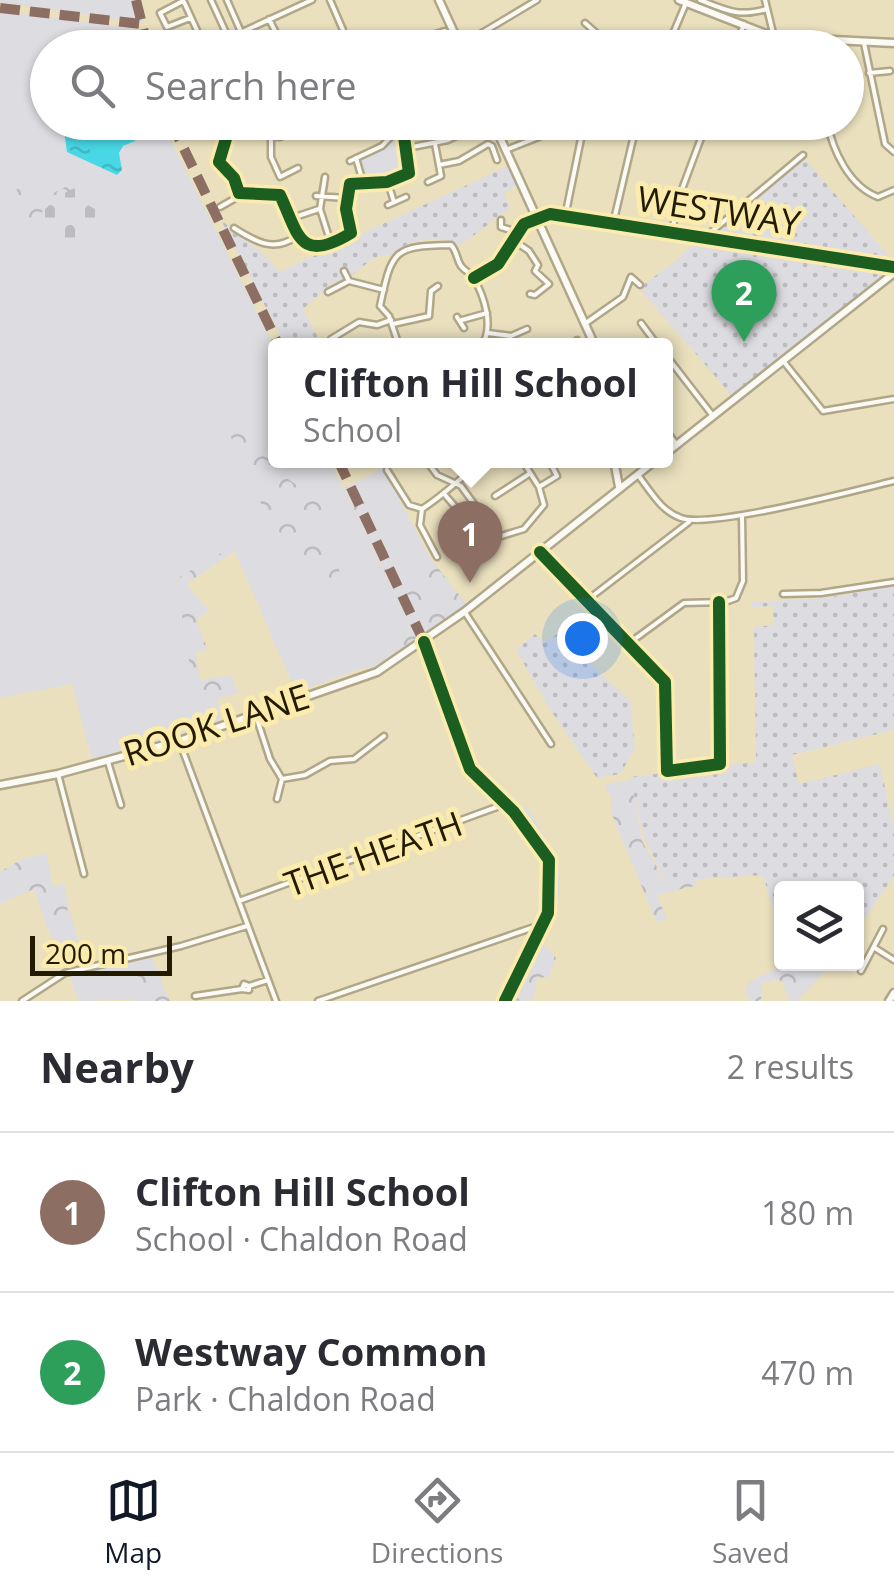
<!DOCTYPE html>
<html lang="en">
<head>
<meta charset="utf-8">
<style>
	:root { --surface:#fff; --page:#f2f2f3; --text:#2b2b33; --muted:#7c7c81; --line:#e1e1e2; --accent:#111827 }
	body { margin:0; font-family:"Open Sans",sans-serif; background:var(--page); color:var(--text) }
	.controls { position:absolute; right:30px; bottom:30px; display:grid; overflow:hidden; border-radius:10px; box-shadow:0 2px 8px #0004 }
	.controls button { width:90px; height:90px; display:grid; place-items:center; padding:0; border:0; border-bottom:2px solid var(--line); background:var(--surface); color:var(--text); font:50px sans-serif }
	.scale { position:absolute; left:30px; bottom:25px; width:142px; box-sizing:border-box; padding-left:10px; border:5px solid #231b00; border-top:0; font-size:28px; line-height:35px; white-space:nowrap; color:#231b00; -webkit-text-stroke:8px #fbebad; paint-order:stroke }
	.you { position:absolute; left:582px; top:638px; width:35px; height:35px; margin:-25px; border:8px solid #fff; border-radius:50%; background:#1a73e8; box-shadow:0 0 0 15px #1a73e833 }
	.badge { display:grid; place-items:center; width:65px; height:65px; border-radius:50%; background:var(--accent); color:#fff; font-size:32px; font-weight:700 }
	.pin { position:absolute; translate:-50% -82px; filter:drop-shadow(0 2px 5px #0008) }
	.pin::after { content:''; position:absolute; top:52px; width:35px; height:30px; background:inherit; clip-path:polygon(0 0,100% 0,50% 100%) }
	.popup { position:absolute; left:268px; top:338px; width:405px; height:130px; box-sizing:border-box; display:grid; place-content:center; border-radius:10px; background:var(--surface); filter:drop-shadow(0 2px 8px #0005); font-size:32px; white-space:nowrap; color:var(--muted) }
	.popup b { font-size:38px; color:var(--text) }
	.popup::after { content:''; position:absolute; left:50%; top:100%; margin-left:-20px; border:20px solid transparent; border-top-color:var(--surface) }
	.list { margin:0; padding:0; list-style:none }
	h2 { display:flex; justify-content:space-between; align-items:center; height:130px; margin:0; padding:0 40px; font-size:42px }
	h2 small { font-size:32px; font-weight:400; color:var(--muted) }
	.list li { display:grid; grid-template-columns:65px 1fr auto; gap:30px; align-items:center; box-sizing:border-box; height:160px; padding:0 40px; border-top:2px solid var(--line) }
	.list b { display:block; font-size:38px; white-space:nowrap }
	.list p { margin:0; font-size:32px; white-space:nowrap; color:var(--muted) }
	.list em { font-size:32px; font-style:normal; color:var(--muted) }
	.icon { flex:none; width:55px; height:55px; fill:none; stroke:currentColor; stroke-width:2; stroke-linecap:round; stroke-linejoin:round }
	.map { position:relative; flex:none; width:894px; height:1001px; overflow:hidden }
	.search { position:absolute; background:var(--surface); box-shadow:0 2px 8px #0004; left:30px; right:30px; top:30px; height:110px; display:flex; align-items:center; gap:25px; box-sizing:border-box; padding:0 35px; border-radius:55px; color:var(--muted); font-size:38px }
	.sheet { height:450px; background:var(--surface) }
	nav { display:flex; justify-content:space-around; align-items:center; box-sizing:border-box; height:140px; border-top:2px solid var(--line); background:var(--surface); font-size:28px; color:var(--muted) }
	nav a { display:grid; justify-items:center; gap:5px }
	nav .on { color:var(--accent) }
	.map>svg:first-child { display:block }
</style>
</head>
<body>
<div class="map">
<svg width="894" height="1001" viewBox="0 0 894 1001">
	<defs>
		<pattern id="forest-crowns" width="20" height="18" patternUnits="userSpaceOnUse" patternTransform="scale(2.5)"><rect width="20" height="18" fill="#dcdce1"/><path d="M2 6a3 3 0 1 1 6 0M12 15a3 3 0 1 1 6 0" fill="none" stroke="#bcbcbf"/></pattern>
		<pattern id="cemetery-stones" width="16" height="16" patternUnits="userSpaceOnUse" patternTransform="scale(2.5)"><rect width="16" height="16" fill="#dcdce1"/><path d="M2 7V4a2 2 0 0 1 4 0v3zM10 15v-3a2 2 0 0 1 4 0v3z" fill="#bcbcbf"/></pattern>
		<pattern id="park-dots" width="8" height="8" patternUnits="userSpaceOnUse" patternTransform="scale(2.5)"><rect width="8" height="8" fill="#dcdce1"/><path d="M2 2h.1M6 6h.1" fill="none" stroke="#bcbcbf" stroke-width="1.8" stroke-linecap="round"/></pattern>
		<pattern id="water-ripples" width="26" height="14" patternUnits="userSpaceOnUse" patternTransform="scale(2.5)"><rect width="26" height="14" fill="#48d7e5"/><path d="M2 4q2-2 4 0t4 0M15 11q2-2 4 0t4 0" fill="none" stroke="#3fb8c3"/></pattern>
	</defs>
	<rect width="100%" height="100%" fill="#eae0be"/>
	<path fill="#dcdce1" d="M 0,0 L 138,0 L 144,23 L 0,2 Z
		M 0,11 L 138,29 L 144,34 L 147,47 L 48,48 L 48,122 L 162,123 L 275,348 L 275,460 L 330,461 L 413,631 L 365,667 L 296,692 L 233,547 L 176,580 L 189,661 L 212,725 L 92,759 L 72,684 L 0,698 Z
		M 402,136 L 406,171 L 385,179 L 366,179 L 361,159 Z
		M 383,468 L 430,558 L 400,575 L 354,483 Z
		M 68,904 L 83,960 L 67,966 L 49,932 L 66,921 Z
		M 133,960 L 143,999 L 79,1001 L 70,977 Z"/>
	<path fill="url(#forest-crowns)" d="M 31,181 L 47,196 L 76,182 L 94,199 L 104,214 L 60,195 L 37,217 L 63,253 L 76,243 L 83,249 L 69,273 L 56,278 L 58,272 C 39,246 15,224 16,190 Z
		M 227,424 L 269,440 L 273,469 L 319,500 L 343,583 L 318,593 L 243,475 Z
		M 354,483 L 400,575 L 430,558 L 467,605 L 370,669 L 365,667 L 413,631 L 344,488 Z
		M 234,546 L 233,552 L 187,584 L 209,611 L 196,620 L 207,648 L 196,654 L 200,680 L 231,675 L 238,693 L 218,698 L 220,724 L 212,725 L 189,661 L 176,579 Z
		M 631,780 L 642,841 L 665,881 L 694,879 L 698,885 L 657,895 L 667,920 L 656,921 L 611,812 L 611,798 L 605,784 Z
		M 527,807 C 542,831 566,865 559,896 C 556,911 547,926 541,941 L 556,958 L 549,977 L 537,978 L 533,1000 L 509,1001 C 529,959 567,902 548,853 C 541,836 528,823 515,810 Z
		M 46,853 L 53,886 L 64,884 L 68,904 L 66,921 L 49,932 L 34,889 L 0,904 L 0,872 L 24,858 Z
		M 152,957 L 170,1001 L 133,1001 L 142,998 L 133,960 Z
		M 785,964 L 810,964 L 824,972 L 797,1001 L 789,1001 L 783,983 L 778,979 L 762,983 L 761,1001 L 750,1001 L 745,992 L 750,981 Z"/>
	<path fill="url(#cemetery-stones)" d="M 75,188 L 84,203 L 104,214 L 62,253 L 37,217 L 60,195 Z"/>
	<path fill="url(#park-dots)" d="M 805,159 L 894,262 L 894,270 L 733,397 L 639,288 L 678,259 L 697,240 L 705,241 L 707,234 Z
		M 508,166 L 518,185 L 504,193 L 510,208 C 492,220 479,234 458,245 C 438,235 409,238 392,255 C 372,254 366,266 350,276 L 347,270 L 343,272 L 346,279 L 331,284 L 303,309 L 322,345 L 285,345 L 221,220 L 269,259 L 279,272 Z
		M 894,586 L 894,730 L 792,755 L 799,784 L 880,764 L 894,829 L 894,876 L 857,930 L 856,888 L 782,888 L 781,936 L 763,875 L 666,881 L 644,838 L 630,777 L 756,762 L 754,627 L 774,625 L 773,606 L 751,607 L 751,602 L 825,598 Z
		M 558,633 L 630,701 L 635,749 L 620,774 L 597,778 L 553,714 L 516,650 L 535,634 L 545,643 Z"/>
	<path fill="url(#water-ripples)" d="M 63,123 L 79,123 C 95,139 112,137 134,136 L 135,141 L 123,146 L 119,153 L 122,170 L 117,175 L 67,152 Z"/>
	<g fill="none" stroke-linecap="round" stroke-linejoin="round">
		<defs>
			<path id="street" d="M 211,0 L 233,48
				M 227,0 L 248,48
				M 330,0 L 343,30
				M 700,0 C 728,11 738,17 767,9
				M 765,0 L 774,37
				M 183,1 L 160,13 L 167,27 L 190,18
				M 184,2 L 205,48
				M 269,19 L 279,39
				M 585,23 L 602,38 L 623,48
				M 864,43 L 885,144 L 894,152
				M 534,44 L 535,48
				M 460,46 L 537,0
				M 207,48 L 312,0
				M 388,48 L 445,31
				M 667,48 L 686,3
				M 735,48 L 744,24
				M 869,73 L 890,71
				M 239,122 L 228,132 L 219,162 L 234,178 L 239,193 L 280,195 C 298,233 299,265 351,233 L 346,209 L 350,184 L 387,182 L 409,173 L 402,122
				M 240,122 L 271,136 L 280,137 L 321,122
				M 291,122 L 295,132
				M 456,122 L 462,134
				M 827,122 C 833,151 849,186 878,197 L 894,190
				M 204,129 L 211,127 L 228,132
				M 271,136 L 271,157 L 280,177 L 298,168
				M 435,144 L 439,165 L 459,161 L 488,144 L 492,146 L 497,160
				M 407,148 L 448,140 L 487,122
				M 506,150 L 574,123 L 634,134
				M 356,158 L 363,182
				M 350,161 L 382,146 L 398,129
				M 325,177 L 320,209 L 328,234
				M 428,182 L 441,176 L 439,165
				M 388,183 L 394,202
				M 316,196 L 346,198
				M 388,205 L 406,197
				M 220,207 L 234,199 L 236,191
				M 295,217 L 319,209
				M 565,217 L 584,124
				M 501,220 L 501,227 L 517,232
				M 613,224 L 637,122
				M 234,228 C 256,242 273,252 296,237
				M 672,232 L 678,200 L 707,122
				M 704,238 L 803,155
				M 513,240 L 529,251 L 538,265 L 535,271 L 549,284 L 535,295 L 530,294
				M 344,271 L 349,281
				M 474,278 L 498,264 L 524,224 L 550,214 L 894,267
				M 328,292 L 349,281 L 384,290
				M 457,317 L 464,328
				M 462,320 L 487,313
				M 586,323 L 623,297 L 631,277 L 640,285
				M 641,323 L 658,346
				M 393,324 L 429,316 L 431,291 L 438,286
				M 488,333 L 511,336 L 527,329
				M 331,339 L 359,322 L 377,325 L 391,320
				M 577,340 L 579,346
				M 399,346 L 389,316 L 380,306 C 392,249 394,246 451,245 C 457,251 456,258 461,266 C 464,270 470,273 473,277 C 484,295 495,328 481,346
				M 665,354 L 713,416
				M 784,362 L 823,411 L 894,399
				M 665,429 L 676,444
				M 426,460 L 437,475 L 461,486 L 498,537 L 524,529 L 544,505 L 539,487 L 522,460
				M 387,470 L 409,505 L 422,509 L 420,525 L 437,557
				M 638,475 C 651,492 661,511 681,518 C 709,529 856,490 894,481
				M 539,487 L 557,476 L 549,460
				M 445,495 L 465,518
				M 495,496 L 529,474
				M 422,509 C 446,494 462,476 484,460
				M 471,536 L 463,522 L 477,509
				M 540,552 L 665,682 L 667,771 L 720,764 L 719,602
				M 783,594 L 821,593 L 894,582
				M 586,601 L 689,522
				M 466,614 L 551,744
				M 424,642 L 470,769 L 514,812 L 549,860 L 548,913 L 505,1001
				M 628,644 L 684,603 L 725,602 L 736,598 L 743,581 L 742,517
				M 256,716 L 270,759 L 282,779 L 305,775 L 330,761 L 354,759 L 384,736
				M 180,743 L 276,1001
				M 108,762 L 121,805
				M 58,774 L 84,874
				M 277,799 L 282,779
				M 239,901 L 505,804
				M 875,948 L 894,960
				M 861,971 L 883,929
				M 249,986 L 268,980
				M 195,996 L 242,989 L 244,984 L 249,986 L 249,990 L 242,989
				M 22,1001 L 65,973 L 181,946 L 247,926
				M 318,1001 L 543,924"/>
			<path id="secondary" d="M 439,0 L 461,48
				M 679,0 L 774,37 L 894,43
				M 493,122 L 595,346
				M 665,454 L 894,273
				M 614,460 L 619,487
				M 0,785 L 58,774 L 179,741 L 377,672 L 464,612 L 656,460
				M 889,1001 L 894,993"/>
		</defs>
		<use href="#street" stroke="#b0a789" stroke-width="9"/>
		<use href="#secondary" stroke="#b0a789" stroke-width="11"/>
		<use href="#street" stroke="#fcfaf5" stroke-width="4"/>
		<use href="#secondary" stroke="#fcfaf5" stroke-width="6"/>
		<path stroke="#8d6e63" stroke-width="10" stroke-dasharray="20 10" stroke-linecap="butt" d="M 136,0 L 148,48
			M 0,8 L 141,24
			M 171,122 L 279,346
			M 338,460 L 424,642"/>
		<defs>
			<path id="cycleway" d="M 239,122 L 228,132 L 219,162 L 234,178 L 239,193 L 280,195 C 298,233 299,265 351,233 L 346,209 L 350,184 L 387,182 L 409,173 L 402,122
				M 474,278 L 498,264 L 524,224 L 550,214 L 894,267
				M 540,552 L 665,682 L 667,771 L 720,764 L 719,602
				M 424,642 L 470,769 L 514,812 L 549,860 L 548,913 L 505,1001"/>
		</defs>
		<use href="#cycleway" stroke="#fbebad" stroke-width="19"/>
		<use href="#cycleway" stroke="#1b5e20" stroke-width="12"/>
	</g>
	<g text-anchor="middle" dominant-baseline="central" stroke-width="10" stroke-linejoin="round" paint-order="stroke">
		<g font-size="35" fill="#231b00" stroke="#fbebad">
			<text transform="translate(719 210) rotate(9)">WESTWAY</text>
			<text transform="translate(216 724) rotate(-18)">ROOK LANE</text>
			<text transform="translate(373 853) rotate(-20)">THE HEATH</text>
		</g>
	</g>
</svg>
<div class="controls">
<button><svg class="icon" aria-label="layers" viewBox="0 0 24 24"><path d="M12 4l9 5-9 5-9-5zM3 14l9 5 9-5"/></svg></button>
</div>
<div class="scale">200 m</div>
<div class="you"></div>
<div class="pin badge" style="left:470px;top:583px;background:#8d6e63">1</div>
<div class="popup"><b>Clifton Hill School</b>School</div>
<div class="pin badge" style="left:744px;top:342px;background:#2e9e5b">2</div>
<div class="search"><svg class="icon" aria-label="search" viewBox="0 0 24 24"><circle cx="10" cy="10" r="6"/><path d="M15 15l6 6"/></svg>Search here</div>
</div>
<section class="sheet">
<h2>Nearby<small>2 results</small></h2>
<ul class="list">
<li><span class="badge" style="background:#8d6e63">1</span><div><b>Clifton Hill School</b><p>School · Chaldon Road</p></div><em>180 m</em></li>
<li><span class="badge" style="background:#2e9e5b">2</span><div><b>Westway Common</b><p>Park · Chaldon Road</p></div><em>470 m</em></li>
</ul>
</section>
<nav>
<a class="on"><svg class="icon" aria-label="map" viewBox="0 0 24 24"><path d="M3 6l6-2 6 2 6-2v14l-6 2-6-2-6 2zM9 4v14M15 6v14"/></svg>Map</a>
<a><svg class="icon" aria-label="directions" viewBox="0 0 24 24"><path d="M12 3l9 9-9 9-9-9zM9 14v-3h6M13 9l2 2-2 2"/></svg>Directions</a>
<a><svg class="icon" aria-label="saved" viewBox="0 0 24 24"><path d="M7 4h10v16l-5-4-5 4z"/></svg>Saved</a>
</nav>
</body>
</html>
